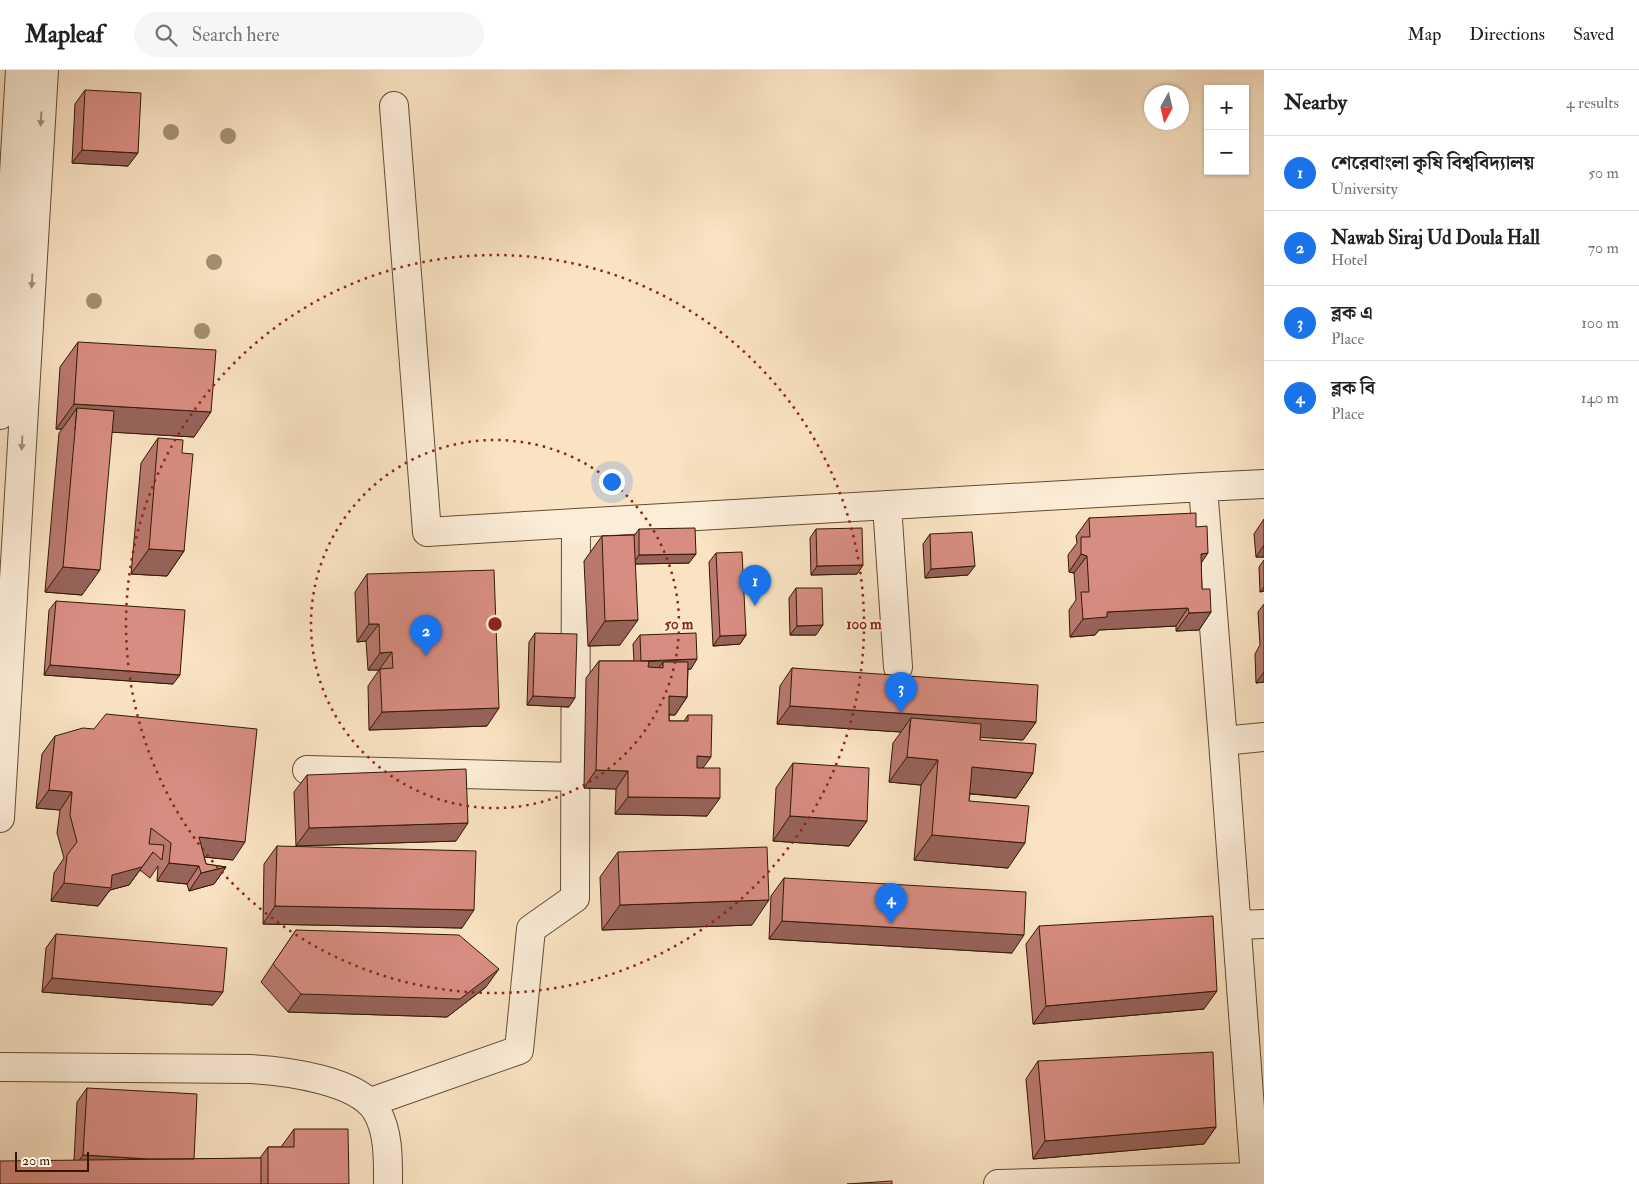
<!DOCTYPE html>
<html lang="en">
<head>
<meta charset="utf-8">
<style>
	:root { --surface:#fff; --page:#f6f6f6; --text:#202124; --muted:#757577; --line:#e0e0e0; --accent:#1a73e8 }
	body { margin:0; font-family:"IM FELL Double Pica","Noto Serif Bengali",serif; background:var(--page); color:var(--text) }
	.controls { position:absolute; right:15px; top:15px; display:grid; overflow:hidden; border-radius:0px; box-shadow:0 1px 4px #0004 }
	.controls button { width:45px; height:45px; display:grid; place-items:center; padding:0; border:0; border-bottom:1px solid var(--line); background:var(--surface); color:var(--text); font:25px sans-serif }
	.compass { position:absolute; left:1144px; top:15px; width:45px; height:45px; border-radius:50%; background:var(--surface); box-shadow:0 1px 4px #0004; rotate:188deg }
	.scale { position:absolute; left:15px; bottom:12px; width:74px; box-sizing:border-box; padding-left:5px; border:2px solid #321902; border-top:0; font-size:14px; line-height:18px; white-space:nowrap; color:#321902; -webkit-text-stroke:4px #fcedd8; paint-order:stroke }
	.you { position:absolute; left:611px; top:411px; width:18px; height:18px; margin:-12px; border:4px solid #fff; border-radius:50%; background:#1a73e8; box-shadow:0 0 0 8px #1a73e833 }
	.badge { display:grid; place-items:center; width:32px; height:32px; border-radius:50%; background:var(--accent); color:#fff; font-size:16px; font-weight:700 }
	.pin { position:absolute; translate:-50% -41px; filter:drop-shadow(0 1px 2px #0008) }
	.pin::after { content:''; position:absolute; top:26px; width:18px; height:15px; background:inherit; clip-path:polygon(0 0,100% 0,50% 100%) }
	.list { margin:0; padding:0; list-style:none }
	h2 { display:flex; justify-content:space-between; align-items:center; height:65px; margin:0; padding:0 20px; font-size:21px }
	h2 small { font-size:16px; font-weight:400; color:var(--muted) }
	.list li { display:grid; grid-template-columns:32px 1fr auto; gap:15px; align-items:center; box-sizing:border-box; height:75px; padding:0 20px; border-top:1px solid var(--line) }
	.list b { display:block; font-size:19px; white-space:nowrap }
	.list p { margin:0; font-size:16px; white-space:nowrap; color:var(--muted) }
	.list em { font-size:16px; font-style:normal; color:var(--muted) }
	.icon { flex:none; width:28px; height:28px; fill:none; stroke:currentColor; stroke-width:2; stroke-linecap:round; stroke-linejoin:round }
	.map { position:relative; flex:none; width:1264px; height:1114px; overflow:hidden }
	header { display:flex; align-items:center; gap:30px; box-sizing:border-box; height:70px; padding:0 25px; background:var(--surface); border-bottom:1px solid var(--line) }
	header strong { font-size:24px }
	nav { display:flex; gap:28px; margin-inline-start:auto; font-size:18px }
	.search { width:350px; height:45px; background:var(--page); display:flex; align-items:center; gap:12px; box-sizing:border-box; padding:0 18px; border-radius:28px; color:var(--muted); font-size:19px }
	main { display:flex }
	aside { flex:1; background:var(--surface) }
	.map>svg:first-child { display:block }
</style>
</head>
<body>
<header>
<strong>Mapleaf</strong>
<div class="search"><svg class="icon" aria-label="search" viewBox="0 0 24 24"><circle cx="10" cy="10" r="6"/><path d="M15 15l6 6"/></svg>Search here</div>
<nav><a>Map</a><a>Directions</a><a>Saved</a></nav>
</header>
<main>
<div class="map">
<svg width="1264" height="1114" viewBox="0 0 1264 1114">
	<rect width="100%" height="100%" fill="#fae3c3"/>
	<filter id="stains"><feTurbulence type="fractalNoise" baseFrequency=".004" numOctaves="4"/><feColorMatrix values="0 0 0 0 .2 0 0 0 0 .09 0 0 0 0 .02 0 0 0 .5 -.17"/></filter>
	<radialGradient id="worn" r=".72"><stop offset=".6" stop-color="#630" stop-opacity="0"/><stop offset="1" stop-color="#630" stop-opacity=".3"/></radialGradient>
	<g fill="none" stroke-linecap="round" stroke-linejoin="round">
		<defs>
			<path id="minor" d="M 0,345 L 20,0
				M 1203,417 L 1264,414
				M 887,435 L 898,597
				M 576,453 L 1203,417 L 1223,671 L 1255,1107 L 998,1114
				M 1223,671 L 1264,667
				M 307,700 L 575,707
				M 0,748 L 44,0
				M 1237,855 L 1264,854
				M 0,997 L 251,999 C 285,1001 359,1010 377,1042 C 389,1063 388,1091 388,1114
				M 371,1032 L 519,980 L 531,859 L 575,828 L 576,453 L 427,462 L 394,36"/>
		</defs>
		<use href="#minor" stroke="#644c32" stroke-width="30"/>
		<use href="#minor" stroke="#fcedd8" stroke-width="28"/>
	</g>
	<g fill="#a49070">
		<circle cx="171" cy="62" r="8"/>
		<circle cx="228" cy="66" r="8"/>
		<circle cx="214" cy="192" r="8"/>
		<circle cx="94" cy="231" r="8"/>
		<circle cx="202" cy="261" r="8"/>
	</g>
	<path fill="#ba7970" stroke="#321902" d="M 85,20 L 128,96 L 72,93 L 75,34 Z
		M 78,272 L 194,367 L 112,362 L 82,525 L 45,522 L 59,363 L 62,359 L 56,359 L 60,297 Z
		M 158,368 L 182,383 L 184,481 L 167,506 L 131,504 L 141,393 Z
		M 1089,448 L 1196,457 L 1201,494 L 1202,519 L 1211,542 L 1199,560 L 1176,561 L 1176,556 L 1099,560 L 1095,565 L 1070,567 L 1069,540 L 1076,530 L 1074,503 L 1069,502 L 1068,485 L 1077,473 L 1076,466 Z
		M 1264,449 L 1264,487 L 1256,487 L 1254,464 Z
		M 639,459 L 689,493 L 635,494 L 620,575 L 588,576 L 584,491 L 602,466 L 634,466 Z
		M 816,459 L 863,495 L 857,504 L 811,505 L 810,468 Z
		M 930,464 L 968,505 L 925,508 L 923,474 Z
		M 716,483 L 746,565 L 740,574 L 713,576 L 709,492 Z
		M 1264,490 L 1264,521 L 1260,522 L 1259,497 Z
		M 367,504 L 487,656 L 369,660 L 368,616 L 379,600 L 368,600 L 366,571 L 357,572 L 355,522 Z
		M 796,518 L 816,565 L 790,565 L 789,528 Z
		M 56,531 L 173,614 L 44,605 L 49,540 Z
		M 1264,534 L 1264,612 L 1256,613 L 1255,584 L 1260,575 L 1258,542 Z
		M 535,563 L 569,637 L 527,635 L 529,572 Z
		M 640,565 L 691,599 L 688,599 L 687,627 L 675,645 L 669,645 L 669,651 L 684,651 L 688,645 L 703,698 L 707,746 L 615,744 L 616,719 L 584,718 L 586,608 L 599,591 L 634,591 L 633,574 Z
		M 792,598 L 1036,652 L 1023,670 L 980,667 L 980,670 L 1033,703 L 1016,728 L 970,724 L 969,731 L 1008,798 L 914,790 L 921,715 L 889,712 L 893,673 L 901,662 L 777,654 L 780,616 Z
		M 55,666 L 233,790 L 204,787 L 206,794 L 226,797 L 214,814 L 189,821 L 187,814 L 157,811 L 158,796 L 150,808 L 140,800 L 129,815 L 110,820 L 98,836 L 51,831 L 54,803 L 64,788 L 57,763 L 60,740 L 36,738 L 42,684 Z
		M 793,693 L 867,751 L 849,776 L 773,771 L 776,718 Z
		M 307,705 L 456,771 L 296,776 L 294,722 Z
		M 277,776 L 462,858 L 263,854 L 264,794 Z
		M 618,782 L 752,855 L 602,860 L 600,807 Z
		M 784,808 L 1012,883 L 769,869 L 771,826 Z
		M 1039,856 L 1204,939 L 1033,954 L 1026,874 Z
		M 296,860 L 486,917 L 447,947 L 288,942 L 261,912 Z
		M 56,864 L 213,935 L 42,922 L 46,878 Z
		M 1038,991 L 1216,1057 L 1204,1074 L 1033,1089 L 1026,1009 Z
		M 87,1018 L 194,1089 L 260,1088 L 268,1077 L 281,1077 L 294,1059 L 349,1114 L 0,1114 L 74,1090 L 77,1032 Z"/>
	<path fill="#97635b" stroke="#321902" d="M 82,80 L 138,83 L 128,96 L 72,93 Z
		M 74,334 L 211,342 L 194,367 L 75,360 L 77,338 L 62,359 L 56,359 Z
		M 1264,475 L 1264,487 L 1256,487 Z
		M 149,479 L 184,481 L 167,506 L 131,504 Z
		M 1208,483 L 1196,501 L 1201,484 Z
		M 696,484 L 689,493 L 633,494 L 639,485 Z
		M 1081,484 L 1087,486 L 1074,503 L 1069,502 Z
		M 863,495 L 857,504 L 811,505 L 817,496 Z
		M 975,496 L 968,505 L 925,508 L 931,499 Z
		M 63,497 L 100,500 L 82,525 L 45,522 Z
		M 1264,517 L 1264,521 L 1260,522 Z
		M 1188,538 L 1176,556 L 1099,560 L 1095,565 L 1070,567 L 1083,549 L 1107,542 Z
		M 1211,542 L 1199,560 L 1176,561 L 1189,543 Z
		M 638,550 L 620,575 L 588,576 L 605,551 Z
		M 369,554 L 379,554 L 366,571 L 357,572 Z
		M 823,555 L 816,565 L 790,565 L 797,556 Z
		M 746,565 L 740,574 L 713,576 L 720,566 Z
		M 392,582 L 379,600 L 368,600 L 380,583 Z
		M 697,589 L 691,599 L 661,600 L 663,598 L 663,592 L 657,600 L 634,601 L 641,592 Z
		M 50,595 L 180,605 L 173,614 L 44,605 Z
		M 1264,602 L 1264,612 L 1256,613 Z
		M 533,626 L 575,628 L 569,637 L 527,635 Z
		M 669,626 L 687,627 L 675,645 L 657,644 Z
		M 790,636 L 1036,652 L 1023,670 L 909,663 L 911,648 L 901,662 L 777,654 Z
		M 499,638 L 487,656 L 369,660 L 382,642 Z
		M 697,686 L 711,687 L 698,705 L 685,704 Z
		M 907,687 L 938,690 L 921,715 L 889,712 Z
		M 972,697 L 1033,703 L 1016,728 L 955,722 Z
		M 596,700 L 628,701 L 616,719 L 584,718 Z
		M 49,720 L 72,722 L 60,740 L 36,738 Z
		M 628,727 L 720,728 L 707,746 L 615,744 Z
		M 790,746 L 867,751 L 849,776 L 773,771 Z
		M 468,753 L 456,771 L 296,776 L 309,758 Z
		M 932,765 L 1025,773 L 1008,798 L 914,790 Z
		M 199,767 L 245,772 L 233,790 L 186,785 Z
		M 153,782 L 129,815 L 110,820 L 98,836 L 51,831 L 64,813 Z
		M 169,793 L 199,796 L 187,814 L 157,811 Z
		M 226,797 L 214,814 L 189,821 L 201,803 Z
		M 769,830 L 752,855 L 602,860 L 620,835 Z
		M 275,836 L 474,840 L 462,858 L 263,854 Z
		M 782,851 L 1024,865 L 1012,883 L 769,869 Z
		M 499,899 L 486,917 L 447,947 L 288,942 L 301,924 Z
		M 52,908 L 223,922 L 213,935 L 42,922 Z
		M 1217,921 L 1204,939 L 1033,954 L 1046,936 Z
		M 1216,1057 L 1204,1074 L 1033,1089 L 1045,1071 Z
		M 83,1085 L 193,1092 L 73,1099 Z"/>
	<path fill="#d88d82" stroke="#321902" d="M 85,20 L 141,23 L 138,83 L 82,80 Z
		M 78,272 L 216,280 L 211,342 L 74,334 Z
		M 77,338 L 114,341 L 100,500 L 63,497 Z
		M 158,368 L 183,370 L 182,383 L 193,384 L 184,481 L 149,479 Z
		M 1196,443 L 1196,457 L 1207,456 L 1208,483 L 1201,484 L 1202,519 L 1210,519 L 1211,542 L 1189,543 L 1188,538 L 1107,542 L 1107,547 L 1083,549 L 1081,522 L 1089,522 L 1087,486 L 1081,484 L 1081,467 L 1090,467 L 1089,448 Z
		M 695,458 L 696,484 L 639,485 L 639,459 Z
		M 862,458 L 863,495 L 817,496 L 816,459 Z
		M 972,462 L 975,496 L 931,499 L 930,464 Z
		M 634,465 L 638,550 L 605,551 L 602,466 Z
		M 742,482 L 746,565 L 720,566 L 716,483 Z
		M 494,500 L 499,638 L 382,642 L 380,599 L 393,598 L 392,582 L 380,583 L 379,554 L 369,554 L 367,504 Z
		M 796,518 L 822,518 L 823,555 L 797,556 Z
		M 56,531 L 185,540 L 180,605 L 50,595 Z
		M 535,563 L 577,564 L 575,628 L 533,626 Z
		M 696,563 L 697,589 L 641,591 L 640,565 Z
		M 599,591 L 649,591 L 648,597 L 663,598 L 663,592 L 688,592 L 687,627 L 669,626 L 669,651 L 688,651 L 688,645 L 712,645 L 711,687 L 697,686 L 697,698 L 720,698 L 720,728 L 628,727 L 628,701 L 596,700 Z
		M 792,598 L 1038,615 L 1036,652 L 790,636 Z
		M 106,644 L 257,659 L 245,772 L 199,767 L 206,794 L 226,797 L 201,803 L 199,796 L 169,793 L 171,773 L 151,758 L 149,774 L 164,775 L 162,790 L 153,782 L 142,797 L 112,805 L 111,818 L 64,813 L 67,785 L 77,772 L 70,745 L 72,722 L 49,720 L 55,666 L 83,658 L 94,659 Z
		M 911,648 L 981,654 L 980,670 L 1036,674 L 1033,703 L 972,697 L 969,731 L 1029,736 L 1025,773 L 932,765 L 938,690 L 907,687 Z
		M 793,693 L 869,698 L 867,751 L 790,746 Z
		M 466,699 L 468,753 L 309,758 L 307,705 Z
		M 277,776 L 476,781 L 474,840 L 275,836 Z
		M 767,777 L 769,830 L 620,835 L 618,782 Z
		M 784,808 L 1026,822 L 1024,865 L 782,851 Z
		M 1213,846 L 1217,921 L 1046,936 L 1039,856 Z
		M 296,860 L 459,865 L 499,899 L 460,929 L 301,924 L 273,894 Z
		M 56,864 L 227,878 L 223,922 L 52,908 Z
		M 1213,982 L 1216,1057 L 1045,1071 L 1038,991 Z
		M 87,1018 L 197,1024 L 194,1089 L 149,1089 L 83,1085 Z
		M 294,1059 L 348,1059 L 349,1114 L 268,1114 L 268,1077 L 294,1077 Z
		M 261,1088 L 261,1114 L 0,1114 L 0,1091 Z
		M 892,1111 L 892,1114 L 847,1114 Z"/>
	<defs><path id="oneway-solid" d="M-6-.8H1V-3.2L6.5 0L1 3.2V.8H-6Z" transform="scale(1.25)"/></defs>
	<g fill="#a18e78">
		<use href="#oneway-solid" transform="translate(41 49) rotate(93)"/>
		<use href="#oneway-solid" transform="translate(32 211) rotate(93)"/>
		<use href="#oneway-solid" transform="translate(22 373) rotate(93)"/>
	</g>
	<g fill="none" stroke="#8f2418" stroke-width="2.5" stroke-dasharray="2.5 5">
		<circle cx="495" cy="554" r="184"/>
		<circle cx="495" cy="554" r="369"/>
	</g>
	<circle cx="495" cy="554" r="8" fill="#8f2418" stroke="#fcedd8" stroke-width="2.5"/>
	<g font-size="15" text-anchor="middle" font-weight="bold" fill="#8f2418" stroke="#fcedd8" stroke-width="4" stroke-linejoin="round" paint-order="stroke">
		<text x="679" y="559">50 m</text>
		<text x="864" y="559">100 m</text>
	</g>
	<rect width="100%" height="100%" filter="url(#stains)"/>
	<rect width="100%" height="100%" fill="url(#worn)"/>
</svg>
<div class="controls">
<button>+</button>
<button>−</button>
</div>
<svg class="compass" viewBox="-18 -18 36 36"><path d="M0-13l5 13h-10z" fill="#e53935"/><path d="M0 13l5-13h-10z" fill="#757577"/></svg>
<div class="scale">20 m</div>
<div class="you"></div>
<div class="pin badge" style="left:755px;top:536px">1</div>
<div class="pin badge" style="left:426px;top:586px">2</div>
<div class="pin badge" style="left:901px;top:643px">3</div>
<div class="pin badge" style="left:891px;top:854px">4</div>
</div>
<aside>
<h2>Nearby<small>4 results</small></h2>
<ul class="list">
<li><span class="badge">1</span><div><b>শেরেবাংলা কৃষি বিশ্ববিদ্যালয়</b><p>University</p></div><em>50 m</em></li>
<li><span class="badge">2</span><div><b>Nawab Siraj Ud Doula Hall</b><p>Hotel</p></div><em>70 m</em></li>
<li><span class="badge">3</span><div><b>ব্লক এ</b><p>Place</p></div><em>100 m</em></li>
<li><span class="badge">4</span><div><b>ব্লক বি</b><p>Place</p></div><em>140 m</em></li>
</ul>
</aside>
</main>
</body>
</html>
